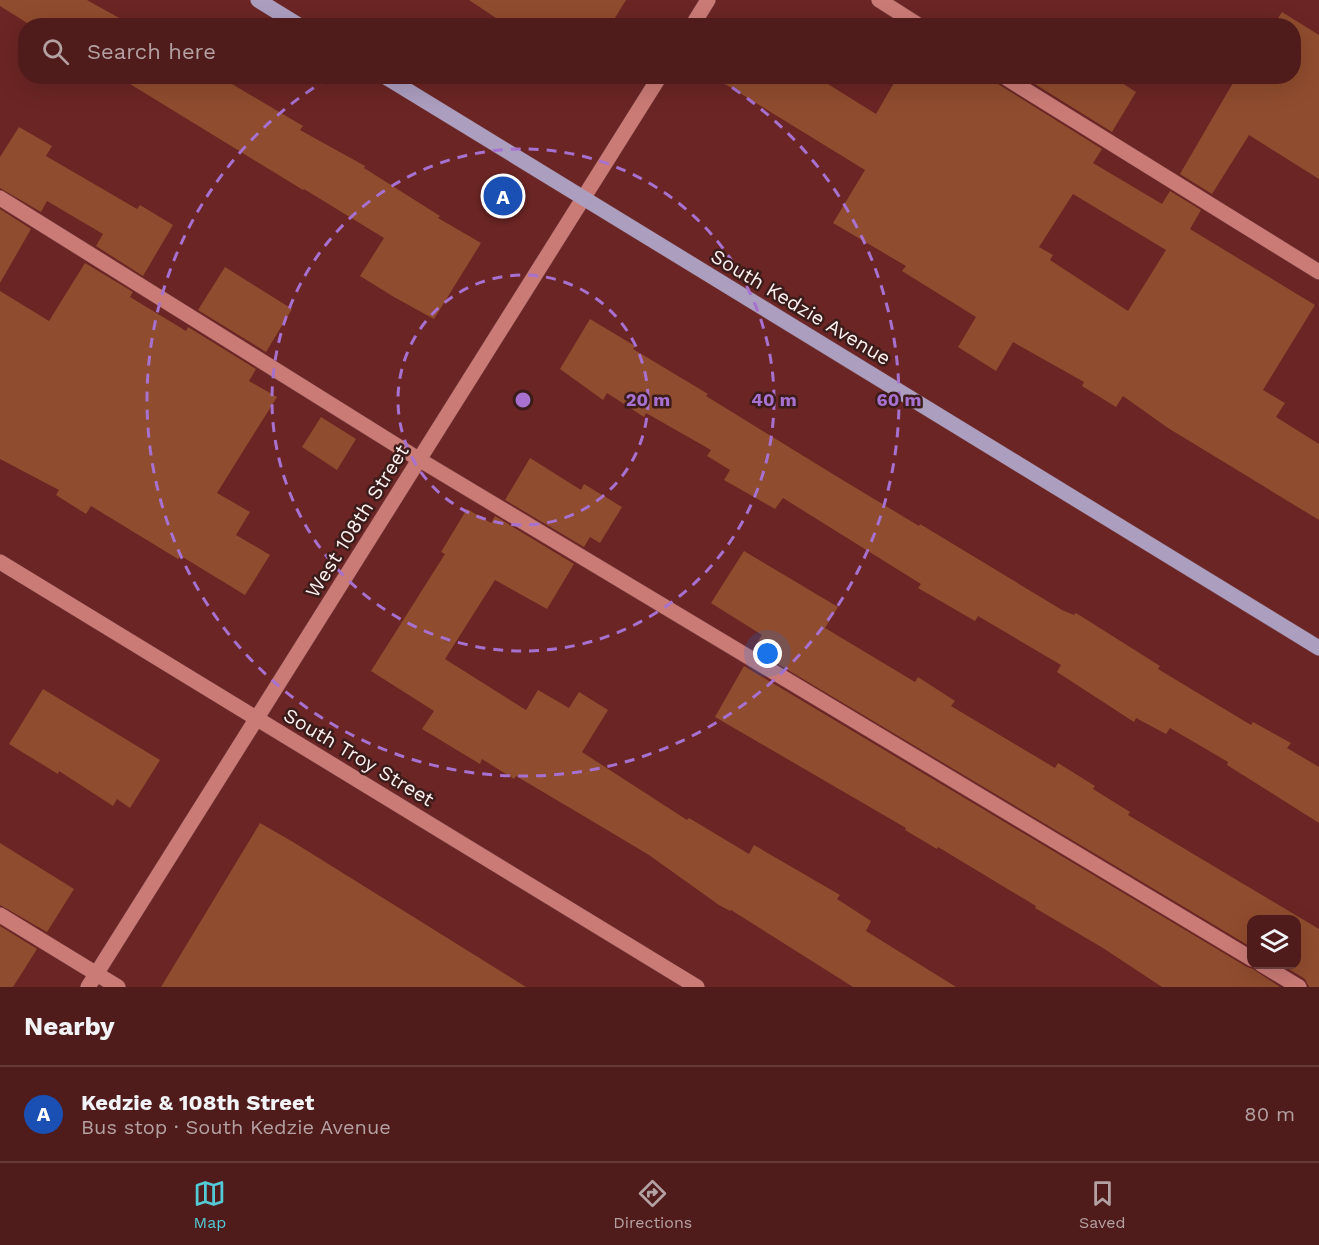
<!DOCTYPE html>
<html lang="en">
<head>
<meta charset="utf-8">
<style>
	:root { --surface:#501c1b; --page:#5a2928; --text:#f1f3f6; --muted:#b4a1a3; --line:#673a3a; --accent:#52cbd7 }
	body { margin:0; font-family:"Work Sans",sans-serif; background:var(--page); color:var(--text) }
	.controls { position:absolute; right:18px; bottom:18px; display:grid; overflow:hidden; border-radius:12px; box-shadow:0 6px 24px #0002 }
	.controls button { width:54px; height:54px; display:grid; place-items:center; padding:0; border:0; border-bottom:2px solid var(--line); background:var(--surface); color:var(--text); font:30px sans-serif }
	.you { position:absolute; left:768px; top:654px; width:21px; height:21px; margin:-15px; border:4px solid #fff; border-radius:50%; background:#1a73e8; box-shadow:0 0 0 9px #1a73e833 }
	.badge { display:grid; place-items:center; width:39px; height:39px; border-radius:50%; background:var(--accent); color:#fff; font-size:20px; font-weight:700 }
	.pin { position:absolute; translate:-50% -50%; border:3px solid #fff; box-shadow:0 2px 6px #0006 }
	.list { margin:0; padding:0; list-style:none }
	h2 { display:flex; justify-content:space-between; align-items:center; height:78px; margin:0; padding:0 24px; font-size:26px }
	h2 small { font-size:20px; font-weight:400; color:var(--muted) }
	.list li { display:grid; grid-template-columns:39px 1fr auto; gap:18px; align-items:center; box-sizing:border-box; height:96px; padding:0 24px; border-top:2px solid var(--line) }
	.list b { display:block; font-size:22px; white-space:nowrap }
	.list p { margin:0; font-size:20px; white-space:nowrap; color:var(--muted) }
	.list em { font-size:20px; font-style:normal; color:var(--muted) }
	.icon { flex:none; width:33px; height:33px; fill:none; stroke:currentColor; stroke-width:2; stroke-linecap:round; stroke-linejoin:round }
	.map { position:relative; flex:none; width:1319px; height:987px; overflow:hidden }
	.search { position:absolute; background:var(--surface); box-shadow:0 6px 24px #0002; left:18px; right:18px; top:18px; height:66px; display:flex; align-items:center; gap:15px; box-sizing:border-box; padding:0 21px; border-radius:24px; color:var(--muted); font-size:22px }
	.sheet { height:174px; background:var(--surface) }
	nav { display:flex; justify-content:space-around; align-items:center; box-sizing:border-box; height:84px; border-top:2px solid var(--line); background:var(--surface); font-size:16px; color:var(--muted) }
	nav a { display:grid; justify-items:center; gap:3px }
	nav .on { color:var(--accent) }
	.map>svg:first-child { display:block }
</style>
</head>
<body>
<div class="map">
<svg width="1319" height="987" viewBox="0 0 1319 987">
	<rect width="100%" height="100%" fill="#6b2524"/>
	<path fill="#904c2e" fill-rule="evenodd" d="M 0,0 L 87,0 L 121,19 L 119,23 L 124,26 L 32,26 L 0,6 Z
		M 469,0 L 626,0 L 610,26 L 508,26 Z
		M 1282,12 L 1319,35 L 1319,179 L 1249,135 L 1212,194 L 1180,174 L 1237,76 L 1293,76 L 1293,26 L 1273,26 Z
		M 117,76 L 211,76 L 220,82 L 222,78 L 303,126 L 300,130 L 365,166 L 364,168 L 440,216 L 438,218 L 481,243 L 434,319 L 394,297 L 360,276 L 384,238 L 304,189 L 303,190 Z
		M 712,76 L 815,76 L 876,114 L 898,76 L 993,76 L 998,84 L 1102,149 L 1093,163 L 1162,204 L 1170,191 L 1201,210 L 1190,229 L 1315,305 L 1263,390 L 1285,403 L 1276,417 L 1319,444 L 1319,520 L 1168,428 L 1123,396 L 1116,407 L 1082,386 L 1084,382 L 1013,342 L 996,371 L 958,347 L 976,317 L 902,271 L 906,266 L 833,223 L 865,170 ZM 1073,194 L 1166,250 L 1128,311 L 1050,260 L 1053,255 L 1039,247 Z
		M 1022,76 L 1111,76 L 1136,92 L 1112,132 Z
		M 19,127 L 52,146 L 46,156 L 137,209 L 140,205 L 173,225 L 143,276 L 96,246 L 103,234 L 47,201 L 41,212 L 0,188 L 0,157 Z
		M 0,209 L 31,229 L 0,283 Z
		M 85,263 L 133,292 L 130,297 L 186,331 L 188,327 L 256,369 L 249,381 L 277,397 L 217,493 L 250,512 L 236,535 L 270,555 L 245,595 L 181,556 L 178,559 L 91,506 L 86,514 L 56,495 L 59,490 L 0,459 L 0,291 L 49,321 Z
		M 225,267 L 292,309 L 266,352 L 198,310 Z
		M 590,319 L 635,346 L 633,349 L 708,394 L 706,396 L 836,476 L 919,526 L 920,524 L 1062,610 L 1074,615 L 1076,613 L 1160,666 L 1158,669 L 1251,725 L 1253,722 L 1291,743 L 1287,748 L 1319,767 L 1319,823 L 1227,765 L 1228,762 L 1170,728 L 1166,734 L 1136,718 L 1134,722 L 1057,672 L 1061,665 L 978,616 L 975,621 L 918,588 L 921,584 L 783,498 L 775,509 L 724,480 L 730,470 L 707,456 L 711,450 L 646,413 L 644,417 L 607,393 L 603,400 L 560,369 Z
		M 321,417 L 356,439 L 337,470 L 302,447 Z
		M 530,458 L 581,490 L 584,484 L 622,507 L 600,543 L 590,537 L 584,547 L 505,500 Z
		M 467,509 L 491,523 L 495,516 L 574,564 L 547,609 L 495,580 L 445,659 L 526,710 L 538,690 L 569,708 L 579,692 L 608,710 L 582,752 L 687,820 L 689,818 L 749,854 L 754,845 L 840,895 L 837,899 L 871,921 L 866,931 L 956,987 L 853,987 L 731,910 L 730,911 L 719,905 L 649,855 L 582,815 L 516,776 L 514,779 L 482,759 L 480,764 L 422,729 L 434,711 L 371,671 L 445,554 L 441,552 Z
		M 744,551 L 838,607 L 825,628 L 915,682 L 918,677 L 955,701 L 951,706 L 1055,768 L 1058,763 L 1095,786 L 1093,789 L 1130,812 L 1128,815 L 1319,929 L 1319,987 L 1309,987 L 1305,979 L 1281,964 L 1296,964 L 1296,920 L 1251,920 L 1251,947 L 753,649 L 762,635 L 711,603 Z
		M 744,666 L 1247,967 L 1253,969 L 1280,987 L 1162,987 L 1103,948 L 1035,908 L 1036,906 L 938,847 L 937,849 L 905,830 L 906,828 L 715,717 Z
		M 43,689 L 160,760 L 130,808 L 117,799 L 113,806 L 59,771 L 58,774 L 9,744 Z
		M 260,823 L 293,842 L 526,987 L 161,987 Z
		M 0,843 L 74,889 L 47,932 L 0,905 Z
		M 0,926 L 37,949 L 13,987 L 0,987 Z"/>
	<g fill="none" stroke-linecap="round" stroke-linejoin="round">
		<defs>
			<path id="minor" d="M 879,0 L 920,26
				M 692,26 L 708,0
				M 1003,76 L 1319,272
				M 0,198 L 420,460 L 1252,959
				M 0,562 L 697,987
				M 0,915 L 118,987
				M 1261,964 L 1299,987
				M 88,987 L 660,76"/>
			<path id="major" d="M 258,0 L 300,26
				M 384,76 L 1319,648"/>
		</defs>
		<use href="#minor" stroke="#763e42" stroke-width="16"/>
		<use href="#major" stroke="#763e42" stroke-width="16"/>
		<use href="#minor" stroke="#cb7b76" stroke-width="15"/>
		<use href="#major" stroke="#ac9ebf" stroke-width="15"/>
	</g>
	<g fill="none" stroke="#a771d0" stroke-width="3" stroke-dasharray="10 8">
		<circle cx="523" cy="400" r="125"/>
		<circle cx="523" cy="400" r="251"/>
		<path d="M490 25A376 376 0 0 1 556 25M717 78A376 376 0 1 1 329 78"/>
	</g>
	<g text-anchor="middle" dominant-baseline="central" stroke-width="5" stroke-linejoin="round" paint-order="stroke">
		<g font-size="20" fill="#f9f0ef" stroke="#3c1c1a">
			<text transform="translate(801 307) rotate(31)">South Kedzie Avenue</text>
			<text transform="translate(357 521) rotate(-58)">West 108th Street</text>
			<text transform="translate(359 757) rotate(31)">South Troy Street</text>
		</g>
	</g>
	<circle cx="523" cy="400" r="9" fill="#a771d0" stroke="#3c1c1a" stroke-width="3"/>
	<g font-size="18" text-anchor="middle" font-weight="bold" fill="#a771d0" stroke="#3c1c1a" stroke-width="5" stroke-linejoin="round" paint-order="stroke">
		<text x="648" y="406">20 m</text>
		<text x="774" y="406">40 m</text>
		<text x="899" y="406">60 m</text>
	</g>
</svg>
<div class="controls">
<button><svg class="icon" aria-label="layers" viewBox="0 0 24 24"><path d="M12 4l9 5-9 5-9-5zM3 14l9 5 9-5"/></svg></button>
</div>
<div class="you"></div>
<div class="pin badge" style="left:503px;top:196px;background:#1a4fb4">A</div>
<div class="search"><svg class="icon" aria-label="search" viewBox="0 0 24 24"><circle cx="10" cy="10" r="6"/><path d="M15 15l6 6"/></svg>Search here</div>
</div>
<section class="sheet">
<h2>Nearby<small></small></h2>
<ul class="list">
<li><span class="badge" style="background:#1a4fb4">A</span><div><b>Kedzie &amp; 108th Street</b><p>Bus stop · South Kedzie Avenue</p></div><em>80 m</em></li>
</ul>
</section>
<nav>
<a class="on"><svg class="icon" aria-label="map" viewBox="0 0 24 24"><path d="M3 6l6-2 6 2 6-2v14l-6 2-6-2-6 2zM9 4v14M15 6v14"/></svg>Map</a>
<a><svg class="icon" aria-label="directions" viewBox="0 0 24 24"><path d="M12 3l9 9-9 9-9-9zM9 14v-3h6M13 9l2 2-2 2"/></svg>Directions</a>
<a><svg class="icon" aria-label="saved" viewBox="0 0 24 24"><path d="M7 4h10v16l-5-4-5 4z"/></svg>Saved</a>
</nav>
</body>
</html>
